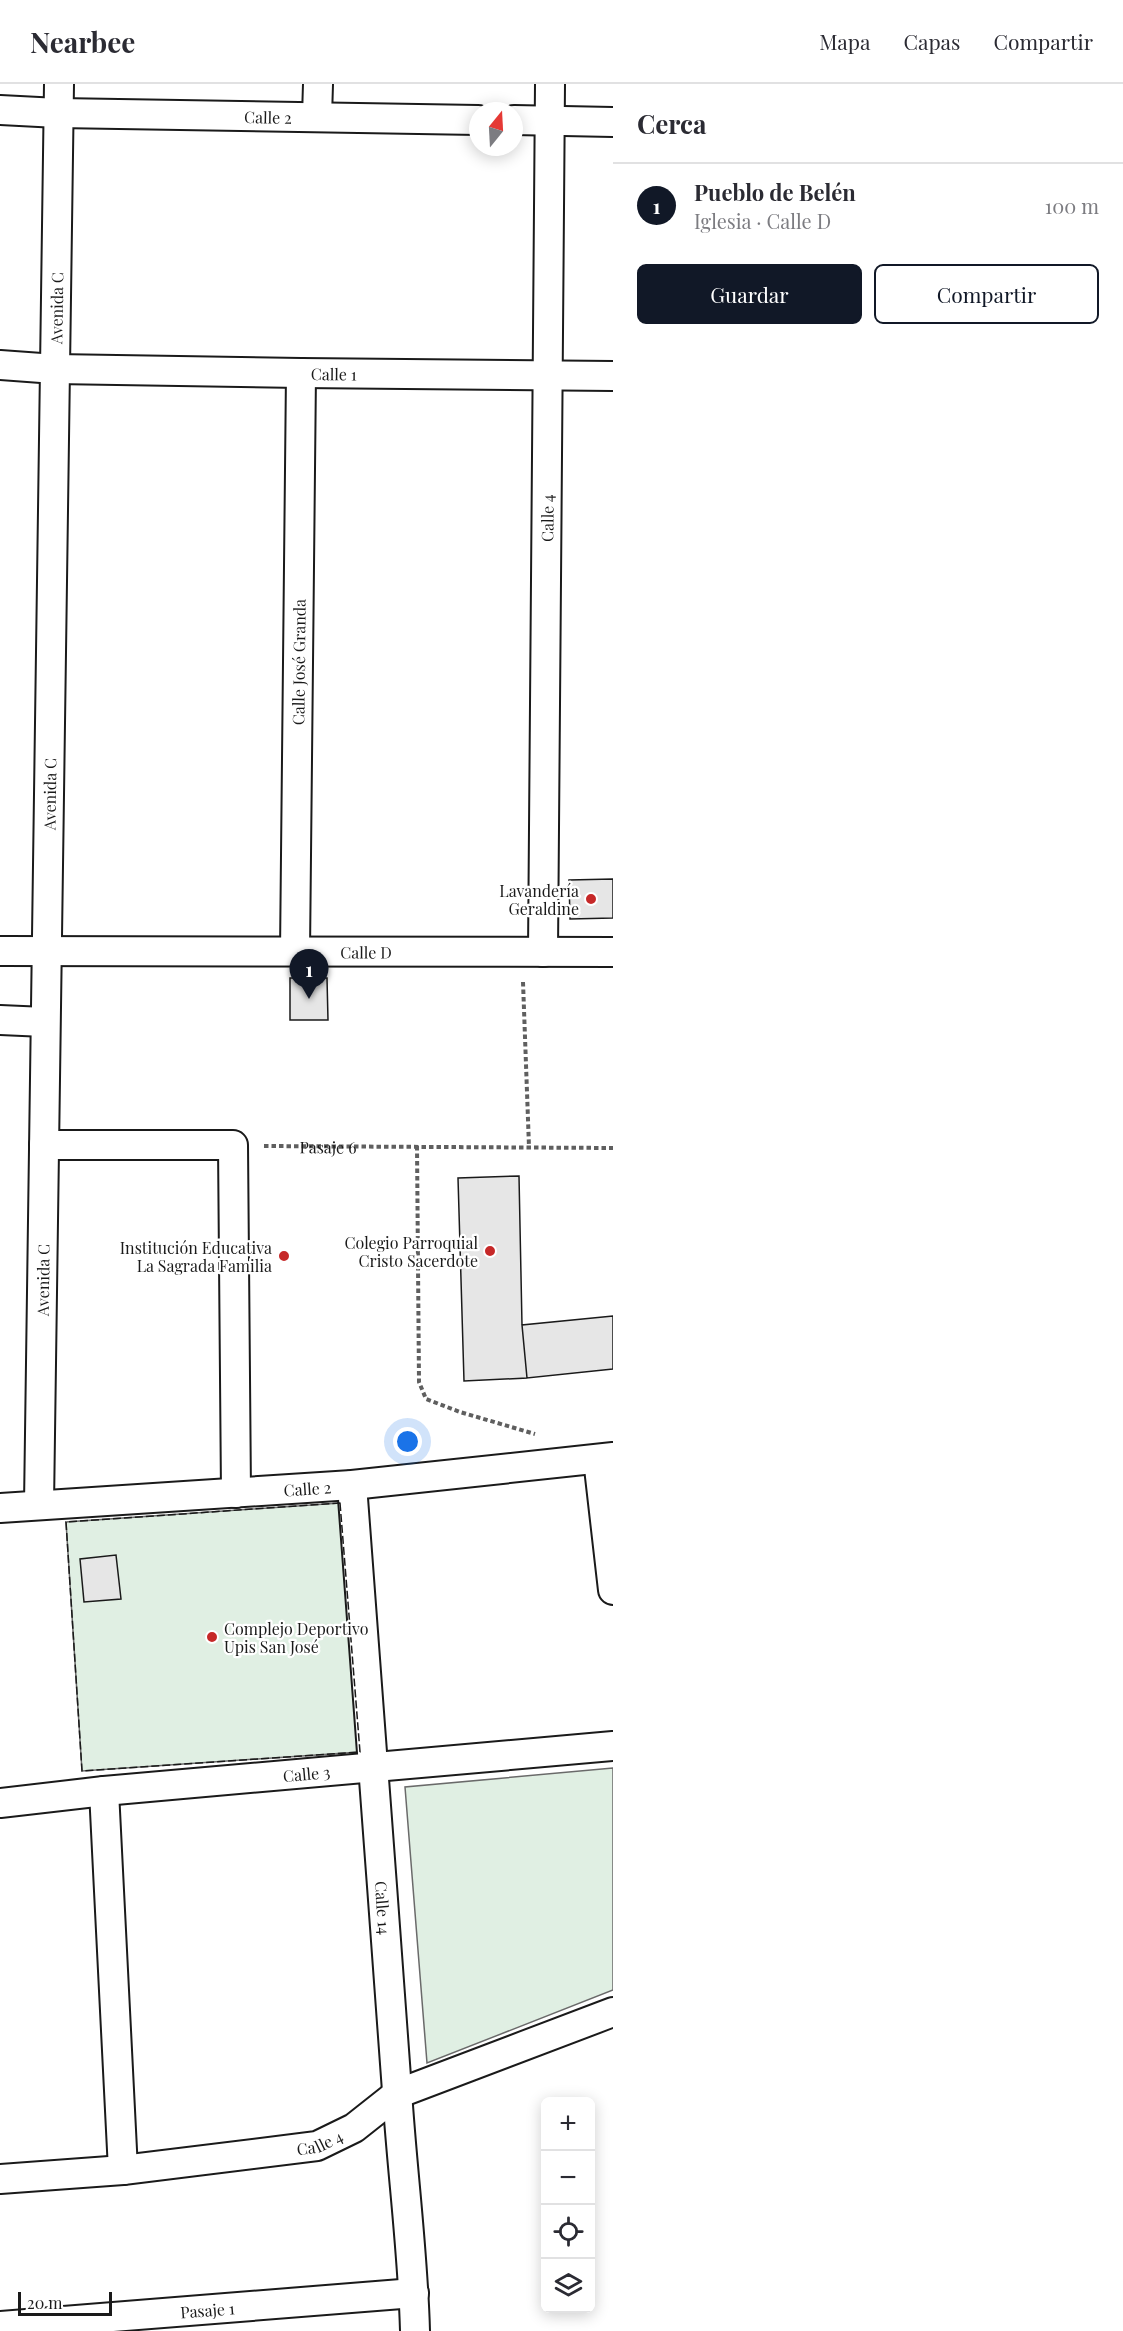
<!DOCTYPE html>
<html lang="es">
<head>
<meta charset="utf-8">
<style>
	:root { --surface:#fff; --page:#f7f7f7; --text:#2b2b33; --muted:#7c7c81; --line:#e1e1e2; --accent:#111827 }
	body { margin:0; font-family:"Playfair Display",serif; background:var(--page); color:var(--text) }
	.controls { position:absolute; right:18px; bottom:18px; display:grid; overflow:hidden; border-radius:9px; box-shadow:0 3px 15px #0003 }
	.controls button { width:54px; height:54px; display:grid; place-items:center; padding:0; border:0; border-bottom:2px solid var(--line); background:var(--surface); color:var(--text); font:30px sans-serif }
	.compass { position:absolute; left:469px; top:18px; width:54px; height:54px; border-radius:50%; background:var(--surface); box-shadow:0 3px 15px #0003; rotate:18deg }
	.scale { position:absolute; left:18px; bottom:15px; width:94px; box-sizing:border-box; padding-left:6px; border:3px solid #1a1a1a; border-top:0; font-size:16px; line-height:21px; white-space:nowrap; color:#1a1a1a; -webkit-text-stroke:4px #fff; paint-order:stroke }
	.you { position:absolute; left:408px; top:1358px; width:21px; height:21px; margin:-15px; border:4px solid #fff; border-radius:50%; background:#1a73e8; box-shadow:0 0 0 9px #1a73e833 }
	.badge { display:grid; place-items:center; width:39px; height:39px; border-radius:50%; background:var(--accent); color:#fff; font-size:20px; font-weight:700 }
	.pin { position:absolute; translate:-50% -50px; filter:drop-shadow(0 2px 3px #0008) }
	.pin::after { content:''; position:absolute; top:32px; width:21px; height:18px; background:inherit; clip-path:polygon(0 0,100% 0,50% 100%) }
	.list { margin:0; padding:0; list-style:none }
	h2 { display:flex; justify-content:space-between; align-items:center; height:78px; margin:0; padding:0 24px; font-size:26px }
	h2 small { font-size:20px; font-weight:400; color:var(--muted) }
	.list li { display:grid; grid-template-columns:39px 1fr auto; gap:18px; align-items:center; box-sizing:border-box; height:84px; padding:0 24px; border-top:2px solid var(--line) }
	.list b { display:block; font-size:22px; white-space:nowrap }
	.list p { margin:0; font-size:20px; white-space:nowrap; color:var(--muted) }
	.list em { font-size:20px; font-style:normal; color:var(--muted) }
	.actions { display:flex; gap:12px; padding:18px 24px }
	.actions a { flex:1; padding:14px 0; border:2px solid var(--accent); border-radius:9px; text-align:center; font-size:21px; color:var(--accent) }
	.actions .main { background:var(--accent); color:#fff }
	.icon { flex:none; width:33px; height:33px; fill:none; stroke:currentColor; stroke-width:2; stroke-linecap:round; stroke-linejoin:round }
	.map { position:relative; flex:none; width:613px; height:2247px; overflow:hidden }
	header { display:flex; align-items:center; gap:36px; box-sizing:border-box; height:84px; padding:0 30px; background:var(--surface); border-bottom:2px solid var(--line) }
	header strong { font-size:28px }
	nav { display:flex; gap:33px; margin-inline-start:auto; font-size:21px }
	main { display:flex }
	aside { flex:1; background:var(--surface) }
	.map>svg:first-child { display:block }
</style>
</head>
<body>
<header>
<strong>Nearbee</strong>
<nav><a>Mapa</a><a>Capas</a><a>Compartir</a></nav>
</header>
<main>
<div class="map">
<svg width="613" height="2247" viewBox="0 0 613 2247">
	<rect width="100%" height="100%" fill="#fff"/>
	<path fill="#e0efe3" stroke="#6a6a6a" stroke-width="1.5" d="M 340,1419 L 360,1668 L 82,1687 L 66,1438 Z
		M 613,1684 L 613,1906 L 427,1979 L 405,1703 Z"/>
	<path fill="#e6e6e6" stroke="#1a1a1a" stroke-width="1.5" d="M 613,795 L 613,834 L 570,835 L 569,796 Z
		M 290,894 L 327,894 L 328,936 L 290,936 Z
		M 519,1092 L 522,1241 L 527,1294 L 464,1297 L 458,1094 Z
		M 613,1232 L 613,1285 L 527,1294 L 522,1241 Z
		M 116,1471 L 121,1515 L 84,1518 L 80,1475 Z"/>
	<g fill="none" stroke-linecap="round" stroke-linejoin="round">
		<defs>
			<g id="street">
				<path id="s2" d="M 0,26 L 58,29 L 478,36"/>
				<path d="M 317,33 L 318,0"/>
				<path d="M 514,36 L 613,38"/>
				<path id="s3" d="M 0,281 L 55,285 L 301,289 L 613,292"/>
				<path id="s4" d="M 0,867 L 613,868"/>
				<path id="s5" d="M 295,868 L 301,289"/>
				<path id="s6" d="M 543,868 L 550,0"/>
				<path d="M 0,936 L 45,938"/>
				<path d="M 44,1061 L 233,1061 L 236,1409"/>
				<path d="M 598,1375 L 613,1506"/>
				<path id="s7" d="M 352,1401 C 368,1603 382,1805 397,2007 C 402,2087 413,2167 415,2247"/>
				<path id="s8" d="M 39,1421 L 59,0"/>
				<path id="s9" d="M 0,1424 L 352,1401 L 613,1373"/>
				<path d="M 104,1707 L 123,2086"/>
				<path id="s10" d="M 0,1719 L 104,1707 L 613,1662"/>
				<path id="s11" d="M 0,2095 L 123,2086 L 317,2062 L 354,2044 L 397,2010 L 613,1928"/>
				<path id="s12" d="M 0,2242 L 414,2209"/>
			</g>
		</defs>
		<use href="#street" stroke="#1a1a1a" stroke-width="32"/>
		<g stroke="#5f5f5f" stroke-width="4" stroke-dasharray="4.5 3" stroke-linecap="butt">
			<path d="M 523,898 L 529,1063"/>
			<path id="s1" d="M 264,1062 L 613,1064"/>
			<path d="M 417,1062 L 419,1298 L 426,1315 L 460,1328 L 535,1350"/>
		</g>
		<use href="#street" stroke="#fff" stroke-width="28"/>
		<path stroke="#1a1a1a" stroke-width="1.5" stroke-dasharray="8 3" stroke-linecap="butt" d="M 340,1419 L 360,1668 L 82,1687 L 66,1438 Z"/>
	</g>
	<g fill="#c62828" stroke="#fff" stroke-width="2">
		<circle cx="591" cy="815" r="6"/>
		<circle cx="490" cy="1167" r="6"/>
		<circle cx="284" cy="1172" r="6"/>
		<circle cx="212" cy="1553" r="6"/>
	</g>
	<g text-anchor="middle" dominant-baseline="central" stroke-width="4.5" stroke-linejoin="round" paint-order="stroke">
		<g font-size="16" fill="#1a1a1a" stroke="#fff">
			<text stroke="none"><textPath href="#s2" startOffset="268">Calle 2</textPath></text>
			<text stroke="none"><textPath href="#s8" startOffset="1197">Avenida C</textPath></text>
			<text stroke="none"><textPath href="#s3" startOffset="334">Calle 1</textPath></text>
			<text stroke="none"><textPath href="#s6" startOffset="434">Calle 4</textPath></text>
			<text stroke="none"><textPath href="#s5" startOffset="290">Calle José Granda</textPath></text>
			<text stroke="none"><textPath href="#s8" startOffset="711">Avenida C</textPath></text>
			<text stroke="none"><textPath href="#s4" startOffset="366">Calle D</textPath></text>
			<text stroke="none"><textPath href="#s1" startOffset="64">Pasaje 6</textPath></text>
			<text stroke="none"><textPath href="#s8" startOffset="225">Avenida C</textPath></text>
			<text stroke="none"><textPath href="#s9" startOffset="308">Calle 2</textPath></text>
			<text stroke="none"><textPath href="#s10" startOffset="308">Calle 3</textPath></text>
			<text stroke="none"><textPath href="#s7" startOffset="424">Calle 14</textPath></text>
			<text stroke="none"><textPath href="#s11" startOffset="322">Calle 4</textPath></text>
			<text stroke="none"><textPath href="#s12" startOffset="208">Pasaje 1</textPath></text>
		</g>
		<g font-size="16" fill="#1a1a1a" stroke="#fff" text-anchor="end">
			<text x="579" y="806">Lavandería<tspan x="579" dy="18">Geraldine</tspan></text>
			<text x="478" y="1158">Colegio Parroquial<tspan x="478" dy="18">Cristo Sacerdote</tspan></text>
			<text x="272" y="1163">Institución Educativa<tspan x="272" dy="18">La Sagrada Familia</tspan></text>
			<text x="224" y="1544" text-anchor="start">Complejo Deportivo<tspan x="224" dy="18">Upis San José</tspan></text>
		</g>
	</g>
</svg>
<div class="controls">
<button>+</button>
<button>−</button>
<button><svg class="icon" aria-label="locate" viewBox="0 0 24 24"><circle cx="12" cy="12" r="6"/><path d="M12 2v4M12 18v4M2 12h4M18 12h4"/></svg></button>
<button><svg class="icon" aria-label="layers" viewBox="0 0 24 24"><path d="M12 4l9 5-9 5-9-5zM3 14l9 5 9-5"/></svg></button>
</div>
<svg class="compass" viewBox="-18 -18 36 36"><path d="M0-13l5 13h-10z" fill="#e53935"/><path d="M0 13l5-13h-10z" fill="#7c7c81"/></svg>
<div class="scale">20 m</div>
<div class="you"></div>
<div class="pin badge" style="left:309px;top:915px">1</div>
</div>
<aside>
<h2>Cerca<small></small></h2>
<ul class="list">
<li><span class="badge">1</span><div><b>Pueblo de Belén</b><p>Iglesia · Calle D</p></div><em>100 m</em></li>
</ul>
<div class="actions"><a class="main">Guardar</a><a>Compartir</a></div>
</aside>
</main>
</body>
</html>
